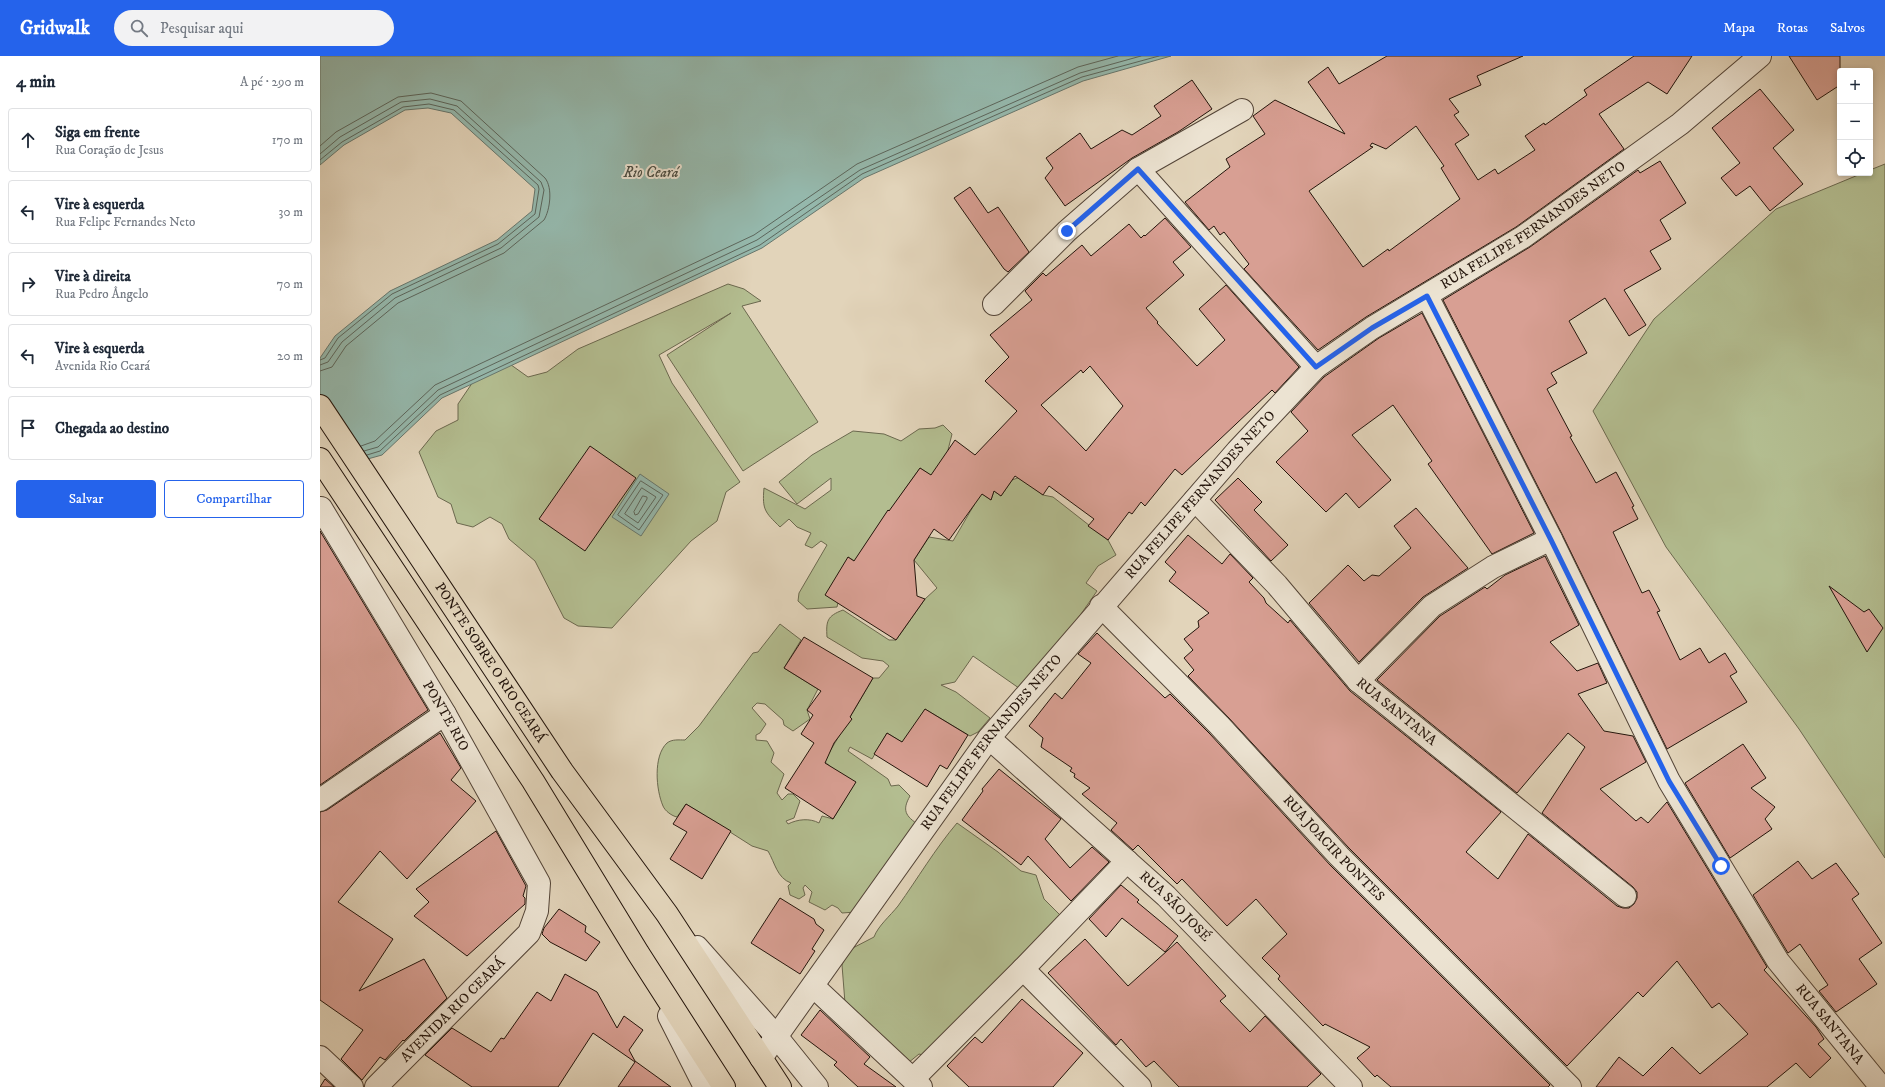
<!DOCTYPE html>
<html lang="pt">
<head>
<meta charset="utf-8">
<style>
	:root { --surface:#fff; --page:#f2f2f3; --text:#1f2937; --muted:#747a83; --line:#e0e1e3; --accent:#2563eb }
	body { margin:0; font-family:"IM FELL DW Pica",serif; background:var(--page); color:var(--text) }
	.controls { position:absolute; right:12px; top:12px; display:grid; overflow:hidden; border-radius:4px; box-shadow:0 2px 6px #0003 }
	.controls button { width:36px; height:36px; display:grid; place-items:center; padding:0; border:0; border-bottom:1px solid var(--line); background:var(--surface); color:var(--text); font:20px sans-serif }
	.stop { position:absolute; width:12px; height:12px; margin:-9px; border:3px solid #2563eb; border-radius:50%; background:#fff }
	.stop.end { background:#2563eb; border-color:#fff; box-shadow:0 1px 4px #0008 }
	.list { margin:0; padding:0; list-style:none }
	h2 { display:flex; justify-content:space-between; align-items:center; height:52px; margin:0; padding:0 16px; font-size:17px }
	h2 small { font-size:13px; font-weight:400; color:var(--muted) }
	.list li { display:grid; grid-template-columns:26px 1fr auto; gap:12px; align-items:center; box-sizing:border-box; height:64px; margin:0 8px 8px; padding:0 8px; border:1px solid var(--line); border-radius:4px }
	.list b { display:block; font-size:15px; white-space:nowrap }
	.list p { margin:0; font-size:13px; white-space:nowrap; color:var(--muted) }
	.list em { font-size:13px; font-style:normal; color:var(--muted) }
	.actions { display:flex; gap:8px; padding:12px 16px }
	.actions a { flex:1; padding:9px 0; border:1px solid var(--accent); border-radius:4px; text-align:center; font-size:14px; color:var(--accent) }
	.actions .main { background:var(--accent); color:#fff }
	.icon { flex:none; width:22px; height:22px; fill:none; stroke:currentColor; stroke-width:2; stroke-linecap:round; stroke-linejoin:round }
	.map { position:relative; flex:none; width:1565px; height:1031px; overflow:hidden }
	header { display:flex; align-items:center; gap:24px; box-sizing:border-box; height:56px; padding:0 20px; background:var(--accent); color:#fff }
	header strong { font-size:19px }
	nav { display:flex; gap:22px; margin-inline-start:auto; font-size:14px }
	.search { width:280px; height:36px; background:var(--page); display:flex; align-items:center; gap:10px; box-sizing:border-box; padding:0 14px; border-radius:22px; color:var(--muted); font-size:15px }
	main { display:flex }
	aside { flex:1; background:var(--surface) }
	.map>svg:first-child { display:block }
</style>
</head>
<body>
<header>
<strong>Gridwalk</strong>
<div class="search"><svg class="icon" aria-label="search" viewBox="0 0 24 24"><circle cx="10" cy="10" r="6"/><path d="M15 15l6 6"/></svg>Pesquisar aqui</div>
<nav><a>Mapa</a><a>Rotas</a><a>Salvos</a></nav>
</header>
<main>
<aside>
<h2>4 min<small>A pé · 290 m</small></h2>
<ul class="list">
<li><svg class="icon" aria-label="ahead" viewBox="0 0 24 24"><path d="M12 20V5M6 11l6-6 6 6"/></svg><div><b>Siga em frente</b><p>Rua Coração de Jesus</p></div><em>170 m</em></li>
<li><svg class="icon" aria-label="left" viewBox="0 0 24 24"><path d="M17 20v-9H6M10 6l-5 5 5 5"/></svg><div><b>Vire à esquerda</b><p>Rua Felipe Fernandes Neto</p></div><em>30 m</em></li>
<li><svg class="icon" aria-label="right" viewBox="0 0 24 24"><path d="M7 20v-9h11M14 6l5 5-5 5"/></svg><div><b>Vire à direita</b><p>Rua Pedro Ângelo</p></div><em>70 m</em></li>
<li><svg class="icon" aria-label="left" viewBox="0 0 24 24"><path d="M17 20v-9H6M10 6l-5 5 5 5"/></svg><div><b>Vire à esquerda</b><p>Avenida Rio Ceará</p></div><em>20 m</em></li>
<li><svg class="icon" aria-label="arrive" viewBox="0 0 24 24"><path d="M6 21V4h12l-3 4 3 4H6"/></svg><div><b>Chegada ao destino</b></div></li>
</ul>
<div class="actions"><a class="main">Salvar</a><a>Compartilhar</a></div>
</aside>
<div class="map">
<svg width="1565" height="1031" viewBox="0 0 1565 1031">
	<rect width="100%" height="100%" fill="#e2d4ba"/>
	<filter id="stains"><feTurbulence type="fractalNoise" baseFrequency=".005" numOctaves="4"/><feColorMatrix values="0 0 0 0 .2 0 0 0 0 .09 0 0 0 0 .02 0 0 0 .5 -.17"/></filter>
	<radialGradient id="worn" r=".72"><stop offset=".6" stop-color="#630" stop-opacity="0"/><stop offset="1" stop-color="#630" stop-opacity=".3"/></radialGradient>
	<path fill="#b3bd90" stroke="#6b684e" d="M 1565,108 L 1565,802 L 1479,673 L 1346,491 L 1273,355 L 1334,263 L 1456,153 L 1543,117 L 1550,117 L 1550,114 Z
		M 408,228 L 424,233 L 441,245 L 422,250 L 498,366 L 423,415 L 347,299 L 411,257 L 339,299 L 352,327 L 420,426 L 406,436 L 397,465 L 371,485 L 292,572 L 258,570 L 244,562 L 215,505 L 189,483 L 182,468 L 170,461 L 153,471 L 137,467 L 131,448 L 118,441 L 99,396 L 116,375 L 138,364 L 138,348 L 159,317 L 180,301 L 208,321 L 227,316 L 258,293 Z
		M 623,369 L 632,378 L 628,394 L 629,415 L 671,444 L 674,435 L 681,440 L 692,424 L 700,421 L 723,439 L 733,441 L 788,484 L 796,499 L 778,510 L 766,527 L 777,535 L 706,637 L 653,600 L 635,626 L 621,629 L 636,636 L 670,662 L 658,676 L 650,680 L 605,653 L 585,688 L 567,677 L 552,703 L 530,691 L 528,695 L 568,723 L 571,730 L 579,729 L 590,740 C 582,754 585,760 599,769 L 536,856 L 522,857 L 518,852 L 512,849 L 505,854 L 489,846 L 492,836 L 485,829 L 483,832 L 485,839 L 479,843 L 470,839 L 468,830 L 471,827 C 457,822 455,807 448,795 L 432,790 L 366,748 L 357,761 C 352,760 345,755 343,750 C 336,734 333,700 347,687 C 352,683 359,684 365,684 L 379,670 L 433,597 L 438,596 L 460,568 L 481,584 L 464,612 L 498,633 L 487,654 L 490,663 L 473,675 L 464,669 L 463,664 L 445,648 L 437,647 L 432,652 L 446,668 L 440,677 L 436,679 L 436,684 L 447,685 L 454,697 L 451,706 L 464,718 L 457,737 L 462,744 L 468,738 L 473,738 L 480,745 L 474,762 L 466,765 L 468,768 C 478,763 490,762 499,767 L 502,760 L 513,763 L 534,728 L 519,718 L 497,699 L 509,697 L 553,622 L 559,622 L 569,610 L 563,605 L 542,602 L 507,581 C 506,565 507,560 523,554 L 569,584 L 576,584 L 605,543 L 617,532 L 594,504 L 609,481 L 633,485 L 654,449 L 600,412 L 576,446 L 574,458 L 568,454 L 582,534 L 528,501 L 517,551 L 487,553 L 478,545 L 479,537 L 507,489 L 501,485 L 492,492 L 485,489 L 491,477 L 477,471 L 469,463 L 460,471 C 445,456 442,454 444,432 L 485,453 L 511,434 L 511,422 L 477,448 L 459,426 L 492,399 L 533,375 L 564,378 L 581,385 L 599,373 L 615,372 Z
		M 637,767 L 678,796 L 701,815 L 716,819 L 724,843 L 743,862 L 606,1000 L 599,998 L 588,1007 L 525,947 L 522,909 L 527,895 L 554,881 C 558,870 570,860 578,850 C 598,822 615,793 637,767 Z"/>
	<path fill="#95b8ac" stroke="#67766c" d="M 0,0 L 851,0 L 763,25 L 544,122 L 442,192 L 122,342 L 62,399 L 26,409 L 0,369 L 0,302 L 15,280 L 70,235 L 177,184 L 212,155 L 215,133 L 131,57 L 108,52 L 85,54 L 24,89 L 0,109 Z
		M 320,418 L 349,438 L 321,480 L 292,461 Z"/>
	<g fill="none" stroke-linecap="round" stroke-linejoin="round">
		<path stroke="#5c665c" stroke-width="1" d="M 0,90 L 16,76 L 78,41 L 111,37 L 141,45 L 225,122 C 233,132 230,154 224,164 L 184,197 L 78,247 L 26,290 L 12,311 L 0,315
			M 0,98 L 20,81 L 81,46 L 110,43 L 137,50 L 221,126 L 224,134 L 219,161 L 181,192 L 75,242 L 22,286 L 8,306 L 0,309
			M 0,104 L 22,86 L 83,51 L 109,48 L 134,54 L 218,129 L 219,133 L 215,158 L 178,188 L 72,238 L 18,282 L 5,302 L 0,304
			M 41,390 L 55,385 L 115,329 L 434,179 L 537,108 L 758,11 L 798,0
			M 44,395 L 58,391 L 118,334 L 437,184 L 540,114 L 760,17 L 821,0
			M 47,399 L 60,395 L 120,339 L 440,189 L 542,118 L 762,21 L 839,0
			M 321,425 L 343,439 L 319,474 L 298,459 Z
			M 322,432 L 336,441 L 318,467 L 305,458 Z
			M 323,440 L 327,441 L 327,443 L 318,458 L 315,459 L 314,456 Z"/>
	</g>
	<path fill="#d89f93" stroke="#23140b" fill-rule="evenodd" d="M 1067,0 L 1203,0 L 1157,20 L 1161,29 L 1129,43 L 1139,56 L 1134,59 L 1149,79 L 1135,88 L 1158,124 L 1175,113 L 1178,118 L 1215,94 L 1205,80 L 1224,67 L 1225,69 L 1267,39 L 1264,34 L 1314,0 L 1372,0 L 1347,38 L 1328,26 L 1279,58 L 1304,93 L 1196,171 L 1046,261 L 998,294 L 924,213 L 929,208 L 904,176 L 900,179 L 894,170 L 889,174 L 865,146 L 910,111 L 906,103 L 945,78 L 933,60 L 955,44 L 1025,78 L 988,26 L 1008,11 L 1019,28 ZM 1096,70 L 1124,110 L 1121,112 L 1140,143 L 1069,195 L 1068,193 L 1043,211 L 989,135 L 1053,91 L 1050,90 L 1052,87 L 1066,93 Z
		M 1469,0 L 1520,0 L 1520,29 L 1497,44 Z
		M 872,24 L 892,53 L 858,76 L 812,102 L 745,150 L 725,122 L 733,112 L 726,102 L 760,77 L 771,93 L 802,74 L 812,79 L 841,60 L 834,50 Z
		M 1440,33 L 1474,74 L 1453,92 L 1483,128 L 1450,155 L 1430,130 L 1416,140 L 1401,122 L 1420,107 L 1392,72 Z
		M 1340,105 L 1366,147 L 1340,164 L 1351,183 L 1330,195 L 1341,213 L 1304,234 L 1326,269 L 1309,280 L 1285,242 L 1249,265 L 1267,297 L 1231,317 L 1237,327 L 1227,333 L 1252,380 L 1250,381 L 1276,427 L 1296,416 L 1314,450 L 1312,451 L 1318,463 L 1293,476 L 1322,537 L 1329,534 L 1340,555 L 1337,556 L 1360,604 L 1380,592 L 1389,607 L 1405,597 L 1417,616 L 1410,620 L 1427,646 L 1347,693 L 1242,478 L 1123,244 L 1210,191 L 1318,114 L 1320,117 Z
		M 650,131 L 668,157 L 678,151 L 709,196 L 688,216 L 684,213 L 634,142 Z
		M 845,162 L 871,191 L 853,206 L 864,219 L 826,252 L 838,266 L 837,267 L 877,310 L 905,284 L 879,253 L 906,229 L 979,311 L 955,337 L 952,334 L 862,419 L 855,413 L 825,450 L 821,446 L 812,458 L 809,456 L 788,484 L 768,470 L 774,463 L 729,430 L 723,439 L 695,420 L 681,440 L 674,435 L 671,444 L 662,438 L 629,484 L 614,473 L 594,504 L 597,540 L 605,543 L 576,584 L 505,539 L 528,501 L 534,505 L 568,454 L 569,455 L 600,412 L 611,419 L 635,384 L 655,399 L 697,355 L 665,325 L 689,301 L 670,279 L 712,244 L 705,235 L 723,217 L 726,220 L 762,189 L 771,200 L 809,168 L 821,182 L 824,179 L 825,180 ZM 770,310 L 803,350 L 766,395 L 721,349 L 761,314 L 763,317 Z
		M 1102,257 L 1214,477 L 1172,498 L 1108,408 L 1112,405 L 1073,349 L 1032,379 L 1071,424 L 1039,452 L 1026,437 L 1006,456 L 956,406 L 988,375 L 971,356 L 1004,321 L 1059,282 Z
		M 270,390 L 316,422 L 265,495 L 219,463 Z
		M 918,422 L 942,446 L 934,454 L 968,489 L 951,505 L 895,444 Z
		M 1096,452 L 1148,512 L 1103,541 L 1039,606 L 989,547 L 1028,509 L 1044,525 L 1052,519 L 1059,520 L 1091,492 L 1074,470 Z
		M 0,475 L 108,654 L 0,729 Z
		M 868,479 L 902,508 L 910,498 L 933,522 L 929,526 L 944,542 L 946,547 L 968,567 L 970,564 L 1030,635 L 1181,756 L 1146,796 L 1178,823 L 1208,778 L 1297,850 L 1303,852 L 1309,852 L 1314,848 L 1317,842 L 1317,836 L 1313,831 L 1222,757 L 1265,691 L 1248,677 L 1197,737 L 1057,624 L 1120,560 L 1165,531 L 1167,533 L 1185,519 L 1225,500 L 1259,569 L 1230,586 L 1257,615 L 1278,607 L 1287,627 L 1258,638 L 1284,675 L 1313,680 L 1326,706 L 1280,733 L 1316,765 L 1321,761 L 1328,767 L 1347,746 L 1447,911 L 1444,914 L 1496,971 L 1504,983 L 1498,988 L 1511,1002 L 1490,1022 L 1476,1007 L 1447,1031 L 1276,1031 L 1299,1001 L 1323,1020 L 1352,991 L 1380,1018 L 1428,978 L 1399,947 L 1392,952 L 1357,905 L 1323,941 L 1318,936 L 1247,1010 L 1028,791 L 908,661 L 868,620 L 874,614 L 864,602 L 873,594 L 864,583 L 879,571 L 878,565 L 889,557 L 849,525 L 856,516 L 845,506 Z
		M 1509,530 L 1544,556 L 1549,553 L 1563,572 L 1547,596 Z
		M 777,577 L 845,642 L 850,638 L 890,678 L 1010,809 L 1230,1029 L 1228,1031 L 1071,1031 L 1057,1019 L 1055,1021 L 1037,1002 L 1050,991 L 1005,968 L 1003,970 L 958,923 L 960,920 L 942,902 L 967,878 L 936,843 L 907,870 L 862,823 L 857,828 L 818,789 L 813,794 L 791,774 L 797,767 L 762,738 L 770,732 L 754,721 L 755,718 L 750,715 L 752,712 L 721,691 L 723,682 L 709,670 L 735,637 L 742,643 L 771,607 L 758,598 Z
		M 484,581 L 553,622 L 530,661 L 532,663 L 514,687 L 505,707 L 536,726 L 513,763 L 465,732 L 494,687 L 481,678 L 493,659 L 487,654 L 501,635 L 464,612 Z
		M 605,653 L 648,679 L 627,713 L 620,709 L 607,731 L 554,698 L 567,677 L 582,686 Z
		M 120,677 L 141,712 L 131,724 L 156,745 L 87,823 L 60,795 L 18,846 L 73,883 L 39,935 L 104,903 L 127,942 L 84,985 L 83,984 L 65,1004 L 60,1001 L 42,1024 L 21,1003 L 43,974 L 0,944 L 0,756 L 7,754 Z
		M 1423,688 L 1446,722 L 1431,732 L 1455,751 L 1445,763 L 1452,773 L 1410,802 L 1365,727 Z
		M 679,713 L 741,763 L 725,783 L 750,812 L 772,791 L 789,806 L 751,845 L 708,800 L 701,809 L 642,764 L 663,735 L 662,733 Z
		M 366,748 L 411,775 L 382,823 L 350,803 L 367,776 L 353,768 Z
		M 176,775 L 206,830 L 203,840 L 205,842 L 205,848 L 147,900 L 94,860 L 109,846 L 96,833 Z
		M 1478,805 L 1492,823 L 1516,807 L 1539,838 L 1532,843 L 1562,887 L 1539,903 L 1557,928 L 1516,956 L 1499,935 L 1508,929 L 1480,888 L 1468,897 L 1433,839 Z
		M 801,829 L 819,844 L 817,846 L 858,880 L 845,896 L 802,862 L 786,881 L 769,863 Z
		M 460,842 L 494,863 L 496,868 L 504,874 L 492,893 L 495,895 L 480,918 L 431,887 Z
		M 239,853 L 266,870 L 265,876 L 280,886 L 266,905 L 230,886 L 222,878 L 224,872 Z
		M 765,883 L 808,930 L 857,886 L 906,940 L 900,945 L 930,976 L 945,960 L 1001,1018 L 987,1031 L 859,1031 L 834,1005 L 826,1011 L 801,983 L 796,989 L 728,917 Z
		M 245,918 L 277,936 L 297,972 L 304,960 L 323,974 L 309,994 L 315,1005 L 351,1031 L 298,1031 L 315,1006 L 273,977 L 238,1031 L 152,1031 L 105,999 L 132,972 L 171,996 L 181,982 L 184,983 L 217,936 L 231,945 Z
		M 702,943 L 763,997 L 733,1031 L 649,1031 L 627,1010 L 655,981 L 662,987 Z
		M 500,954 L 550,1001 L 544,1008 L 576,1031 L 538,1031 L 514,1009 L 517,1006 L 481,979 Z
		M 5,1023 L 14,1031 L 0,1031 Z"/>
	<g fill="none" stroke-linecap="round" stroke-linejoin="round">
		<defs>
			<g id="minor">
				<path d="M 818,113 L 996,311"/>
				<path id="s1" d="M 1107,240 L 1231,483 L 1349,725 L 1458,905 L 1561,1031"/>
				<path d="M 674,248 L 747,175 L 818,113 L 922,54"/>
				<path id="s2" d="M 875,444 L 957,529 L 1038,625 L 1305,840"/>
				<path id="s3" d="M 0,453 L 1,452 L 125,658 L 219,827 L 217,855 L 209,877 L 56,1031"/>
				<path id="s4" d="M 781,550 L 899,669 L 1019,800 L 1250,1031"/>
				<path d="M 1038,625 L 1112,550 L 1173,511 L 1231,483"/>
				<path id="s5" d="M 669,682 L 846,840 L 1031,1031"/>
				<path d="M 0,744 L 125,658"/>
				<path d="M 377,891 L 456,980 L 497,1031"/>
				<path d="M 703,913 L 820,1031"/>
				<path d="M 493,930 L 601,1031"/>
				<path d="M 349,960 L 385,1031"/>
				<path d="M 0,1001 L 32,1031"/>
				<path id="s6" d="M 441,1002 L 669,682 L 917,395 L 996,311 L 1052,272 L 1203,181 L 1360,68 L 1440,0"/>
				<path d="M 593,1023 L 703,913 L 807,805"/>
			</g>
			<g id="major">
				<path id="s7" d="M 0,350 L 242,715 L 347,858 L 460,1031"/>
				<path d="M 0,403 L 213,725 L 318,897 L 404,1031"/>
			</g>
		</defs>
		<use href="#minor" stroke="#534437" stroke-width="24"/>
		<use href="#major" stroke="#23140b" stroke-width="24"/>
		<use href="#minor" stroke="#ece3d2" stroke-width="22"/>
		<use href="#major" stroke="#e2d4ba" stroke-width="22"/>
	</g>
	<g fill="none" stroke-linecap="round" stroke-linejoin="round">
		<path stroke="#2563eb" stroke-width="5" d="M 747,175 L 818,113 L 996,311 L 1052,272 L 1107,240 L 1231,484 L 1349,725 L 1401,810"/>
	</g>
	<g text-anchor="middle" dominant-baseline="central" stroke-width="4" stroke-linejoin="round" paint-order="stroke">
		<g font-size="14" fill="#23140b" stroke="#ece3d2">
			<text stroke="none"><textPath href="#s6" startOffset="1147">RUA FELIPE FERNANDES NETO</textPath></text>
			<text stroke="none"><textPath href="#s6" startOffset="715">RUA FELIPE FERNANDES NETO</textPath></text>
			<text stroke="none"><textPath href="#s7" startOffset="308">PONTE SOBRE O RIO CEARÁ</textPath></text>
			<text stroke="none"><textPath href="#s2" startOffset="293">RUA SANTANA</textPath></text>
			<text stroke="none"><textPath href="#s3" startOffset="244">PONTE RIO</textPath></text>
			<text stroke="none"><textPath href="#s6" startOffset="391">RUA FELIPE FERNANDES NETO</textPath></text>
			<text stroke="none"><textPath href="#s4" startOffset="336">RUA JOACIR PONTES</textPath></text>
			<text stroke="none"><textPath href="#s5" startOffset="251">RUA SÃO JOSÉ</textPath></text>
			<text transform="translate(133 954) rotate(-45)">AVENIDA RIO CEARÁ</text>
			<text stroke="none"><textPath href="#s1" startOffset="834">RUA SANTANA</textPath></text>
		</g>
		<g font-size="15" font-style="italic" fill="#4b4d43" stroke="#ece3d2">
			<text x="331" y="116">Rio Ceará</text>
		</g>
	</g>
	<rect width="100%" height="100%" filter="url(#stains)"/>
	<rect width="100%" height="100%" fill="url(#worn)"/>
</svg>
<div class="controls">
<button>+</button>
<button>−</button>
<button><svg class="icon" aria-label="locate" viewBox="0 0 24 24"><circle cx="12" cy="12" r="6"/><path d="M12 2v4M12 18v4M2 12h4M18 12h4"/></svg></button>
</div>
<div class="stop" style="left:1401px;top:810px"></div>
<div class="stop end" style="left:747px;top:175px"></div>
</div>
</main>
</body>
</html>
